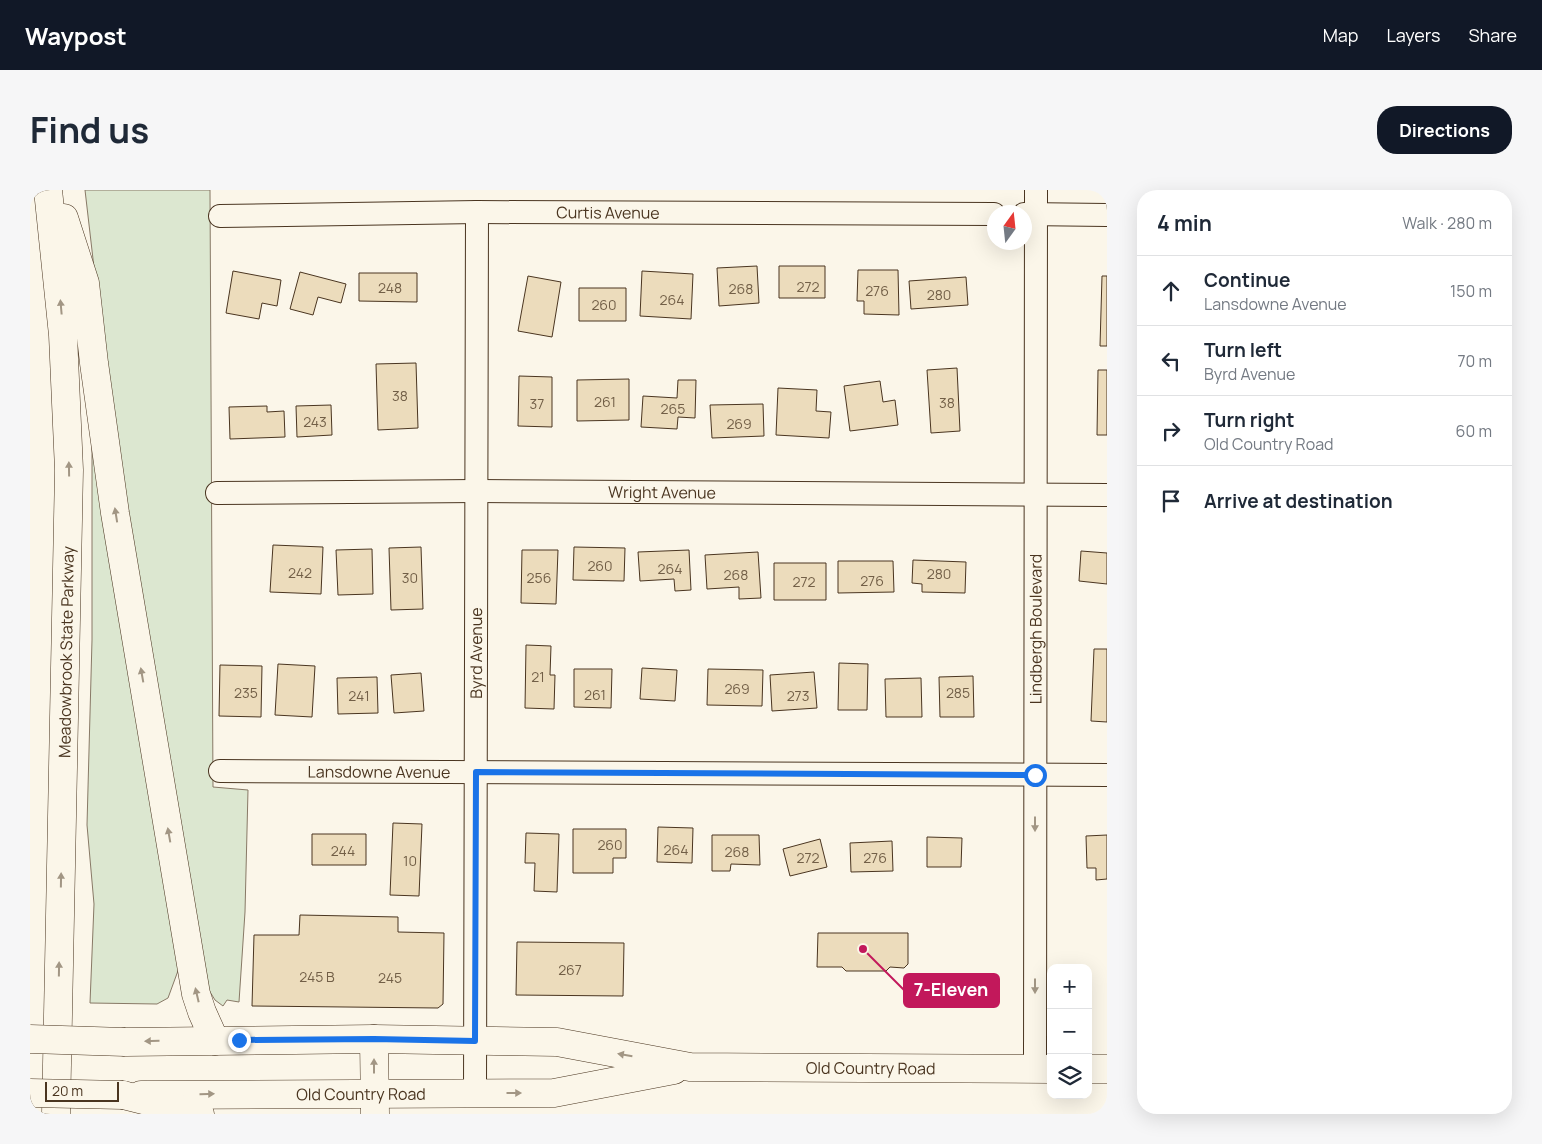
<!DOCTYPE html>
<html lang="en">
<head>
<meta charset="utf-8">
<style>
	:root { --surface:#fff; --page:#f6f6f7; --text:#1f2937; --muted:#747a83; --line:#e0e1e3; --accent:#111827 }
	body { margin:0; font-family:Manrope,sans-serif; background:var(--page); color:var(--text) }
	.controls { position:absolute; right:15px; bottom:15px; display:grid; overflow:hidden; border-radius:10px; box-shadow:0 5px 20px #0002 }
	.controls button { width:45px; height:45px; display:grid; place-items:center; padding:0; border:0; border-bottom:1px solid var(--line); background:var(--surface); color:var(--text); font:25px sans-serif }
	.compass { position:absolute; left:957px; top:15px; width:45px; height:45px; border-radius:50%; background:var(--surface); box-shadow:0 5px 20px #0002; rotate:15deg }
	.scale { position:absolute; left:15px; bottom:12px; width:74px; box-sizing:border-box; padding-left:5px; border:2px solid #4a3520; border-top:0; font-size:14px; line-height:18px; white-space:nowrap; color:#4a3520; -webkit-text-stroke:4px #fbf6e9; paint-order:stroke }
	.stop { position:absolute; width:15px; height:15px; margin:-11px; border:4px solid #1a73e8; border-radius:50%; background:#fff }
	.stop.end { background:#1a73e8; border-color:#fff; box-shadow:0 1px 5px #0008 }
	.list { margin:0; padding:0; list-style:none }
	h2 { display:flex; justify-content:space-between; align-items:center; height:65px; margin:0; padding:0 20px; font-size:21px }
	h2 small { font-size:16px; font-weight:400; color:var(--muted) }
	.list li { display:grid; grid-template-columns:32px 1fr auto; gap:15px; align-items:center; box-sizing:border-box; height:70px; padding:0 20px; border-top:1px solid var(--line) }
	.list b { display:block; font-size:19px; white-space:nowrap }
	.list p { margin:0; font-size:16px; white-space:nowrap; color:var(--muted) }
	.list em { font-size:16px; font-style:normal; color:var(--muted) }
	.icon { flex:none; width:28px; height:28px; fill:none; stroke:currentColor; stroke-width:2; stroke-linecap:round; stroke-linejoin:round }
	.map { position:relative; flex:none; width:1077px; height:924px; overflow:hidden; border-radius:20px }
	header { display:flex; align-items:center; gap:30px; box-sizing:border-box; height:70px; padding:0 25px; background:var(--accent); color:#fff }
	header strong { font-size:24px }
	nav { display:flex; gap:28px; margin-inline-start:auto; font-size:18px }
	.intro { display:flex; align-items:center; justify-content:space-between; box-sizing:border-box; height:120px; padding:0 30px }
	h1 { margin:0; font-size:35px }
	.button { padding:12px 22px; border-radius:20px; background:var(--accent); color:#fff; font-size:18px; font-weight:700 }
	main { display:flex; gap:30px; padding:0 30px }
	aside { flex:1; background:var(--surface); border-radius:20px; box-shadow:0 5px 20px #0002 }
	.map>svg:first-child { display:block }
</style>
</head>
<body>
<header>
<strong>Waypost</strong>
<nav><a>Map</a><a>Layers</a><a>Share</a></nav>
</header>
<div class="intro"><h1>Find us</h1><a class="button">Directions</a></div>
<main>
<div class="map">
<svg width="1077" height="924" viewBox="0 0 1077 924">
	<rect width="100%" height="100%" fill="#fbf6e9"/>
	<path fill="#dce7d0" stroke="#887966" d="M 55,0 L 180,0 L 183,597 L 218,600 L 215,722 L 209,812 L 197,810 L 193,816 L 185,810 L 177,797 L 110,402 L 76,181 Z
		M 62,220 L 149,778 L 138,808 L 127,814 L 60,813 L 64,714 L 57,635 L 62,450 Z"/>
	<path fill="#ecdcbc" stroke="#4a3520" d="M 727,76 L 729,113 L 689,116 L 687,78 Z
		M 749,76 L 795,76 L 795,108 L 749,108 Z
		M 828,80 L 868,80 L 869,125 L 834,124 L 834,111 L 827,111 Z
		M 203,81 L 251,90 L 247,116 L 232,113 L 229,129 L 196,123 Z
		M 612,81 L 663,84 L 661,129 L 610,126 Z
		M 270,82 L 316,94 L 311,113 L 288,107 L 283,125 L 260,119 Z
		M 329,83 L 387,83 L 387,112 L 329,111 Z
		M 498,86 L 531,92 L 522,147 L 488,141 Z
		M 1072,86 L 1077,86 L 1077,156 L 1070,156 Z
		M 936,87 L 938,115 L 881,119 L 879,91 Z
		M 549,98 L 596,98 L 596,131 L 549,131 Z
		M 386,173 L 388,238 L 348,240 L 346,174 Z
		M 927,178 L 930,241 L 901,243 L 897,180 Z
		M 1068,180 L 1077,180 L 1077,245 L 1067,245 Z
		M 489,186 L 522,187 L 522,237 L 488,236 Z
		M 599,189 L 599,230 L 547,231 L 547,190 Z
		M 648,190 L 666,190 L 665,228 L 648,227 L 647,239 L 611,237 L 613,206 L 647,208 Z
		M 850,191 L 853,212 L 865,210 L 868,235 L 820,241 L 814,196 Z
		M 748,198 L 787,200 L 786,221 L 801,222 L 799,248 L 746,245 Z
		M 733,214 L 734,246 L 682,248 L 680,215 Z
		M 301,215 L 302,245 L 267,247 L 266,216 Z
		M 237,216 L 237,222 L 254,221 L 255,247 L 200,249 L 199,217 Z
		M 243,355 L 293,357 L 291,404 L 240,402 Z
		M 391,357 L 393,419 L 361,420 L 359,358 Z
		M 544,357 L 595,358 L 594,391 L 543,390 Z
		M 342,359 L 343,404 L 308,405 L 306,360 Z
		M 492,360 L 528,360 L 526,414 L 491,413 Z
		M 659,360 L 661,400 L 645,401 L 644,389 L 610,391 L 608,362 Z
		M 1051,361 L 1077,363 L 1077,394 L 1049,391 Z
		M 728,362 L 731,408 L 709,409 L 709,397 L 677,399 L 675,365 Z
		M 883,370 L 936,372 L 935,403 L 892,402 L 892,394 L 882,393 Z
		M 808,371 L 863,371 L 864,402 L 808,403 Z
		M 744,373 L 796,373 L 796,410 L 744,410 Z
		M 496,455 L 521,456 L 520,485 L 525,485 L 524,519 L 495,518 Z
		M 1064,459 L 1077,459 L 1077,532 L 1061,531 Z
		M 809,473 L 838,474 L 837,520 L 808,520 Z
		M 248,474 L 285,476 L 282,527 L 245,525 Z
		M 190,475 L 232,476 L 231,527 L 189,526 Z
		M 612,478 L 647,480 L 645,511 L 610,509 Z
		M 544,479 L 582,479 L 581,518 L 544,517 Z
		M 678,479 L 733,480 L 732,516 L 677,515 Z
		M 784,482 L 787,518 L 742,521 L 740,485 Z
		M 391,483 L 394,521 L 364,523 L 361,485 Z
		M 943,486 L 944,527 L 910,527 L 909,487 Z
		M 347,487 L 348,523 L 308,524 L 307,488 Z
		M 891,488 L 892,527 L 856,527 L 855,489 Z
		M 363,633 L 392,634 L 389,706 L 360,705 Z
		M 628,637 L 663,638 L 662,673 L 627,672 Z
		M 543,639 L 596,639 L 596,668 L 583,668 L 583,683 L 543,683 Z
		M 496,643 L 529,644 L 527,702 L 504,701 L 505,673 L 495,673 Z
		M 282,644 L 336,644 L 336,675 L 282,675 Z
		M 682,645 L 729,645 L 730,675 L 701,674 L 700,681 L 682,681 Z
		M 1077,645 L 1077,689 L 1066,690 L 1066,678 L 1057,678 L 1056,646 Z
		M 897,647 L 932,648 L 931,677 L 897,677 Z
		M 790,649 L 797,677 L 760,686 L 753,659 Z
		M 862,651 L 863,681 L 821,682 L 820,653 Z
		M 270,725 L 368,727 L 368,742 L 414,743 L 413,814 L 408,818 L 222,816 L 224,745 L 269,745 Z
		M 788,743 L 878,743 L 878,774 L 874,778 L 860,777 L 856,781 L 816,781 L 812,777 L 787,777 Z
		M 487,752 L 594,753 L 593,806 L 486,805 Z"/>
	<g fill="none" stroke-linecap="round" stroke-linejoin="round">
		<defs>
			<g id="minor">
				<path d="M 994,24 L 1077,25"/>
				<path id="s1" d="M 190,26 L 447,22 L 964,24"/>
				<path id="s2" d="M 187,303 L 447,301 L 1077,305"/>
				<path id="s3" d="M 190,581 L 1077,585"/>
				<path id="s4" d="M 1005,878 L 1006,0"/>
				<path id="s5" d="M 445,903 L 447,22"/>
			</g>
			<g id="primary">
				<path id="s6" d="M 95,852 L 344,849 L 527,852 L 660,877 L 1021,879"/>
				<path d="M 1058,879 L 1077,879"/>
				<path id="s7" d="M 111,905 L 524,903 L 644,880"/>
			</g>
			<path id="motorway" d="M 18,0 L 33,145 L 39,280 L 26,924
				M 34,28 L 55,93 L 64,173 L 85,323 L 166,804 L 172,822 L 185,851
				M 344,849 L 345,924
				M 93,905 L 170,924"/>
		</defs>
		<use href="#minor" stroke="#4a3520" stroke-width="24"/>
		<use href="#primary" stroke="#4a3520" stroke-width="29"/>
		<use href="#motorway" stroke="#4a3520" stroke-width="29"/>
		<use href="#minor" stroke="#fbf6e9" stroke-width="22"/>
		<use href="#primary" stroke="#fbf6e9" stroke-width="28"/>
		<use href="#motorway" stroke="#fbf6e9" stroke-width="28"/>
		<defs>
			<path id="primary-bridge" d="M 0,849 L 95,852
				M 0,903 L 93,905"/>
		</defs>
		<use href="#primary-bridge" stroke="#4a3520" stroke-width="29" stroke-linecap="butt"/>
		<use href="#primary-bridge" stroke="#fbf6e9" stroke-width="28"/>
	</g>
	<defs><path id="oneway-solid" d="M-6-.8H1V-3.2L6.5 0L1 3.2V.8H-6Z" transform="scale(1.25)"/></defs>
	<g fill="#a29684">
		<use href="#oneway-solid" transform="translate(31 117) rotate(-95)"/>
		<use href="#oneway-solid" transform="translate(39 279) rotate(-91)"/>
		<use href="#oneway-solid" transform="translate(86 325) rotate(-99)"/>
		<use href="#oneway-solid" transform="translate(112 485) rotate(-100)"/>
		<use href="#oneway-solid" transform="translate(1005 634) rotate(90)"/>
		<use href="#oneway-solid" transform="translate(139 645) rotate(-100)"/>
		<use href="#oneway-solid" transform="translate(31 690) rotate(-89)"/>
		<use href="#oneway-solid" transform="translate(29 779) rotate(-89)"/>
		<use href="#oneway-solid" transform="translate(1005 796) rotate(90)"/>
		<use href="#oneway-solid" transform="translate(167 805) rotate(-103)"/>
		<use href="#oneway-solid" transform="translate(122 851) rotate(179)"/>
		<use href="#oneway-solid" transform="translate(595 865) rotate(-170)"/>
		<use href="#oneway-solid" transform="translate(344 876) rotate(-90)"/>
		<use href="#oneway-solid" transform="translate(484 903)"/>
		<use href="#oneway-solid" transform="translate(177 904) rotate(-1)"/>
	</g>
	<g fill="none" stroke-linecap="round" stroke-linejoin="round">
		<path stroke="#1a73e8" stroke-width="6" d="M 209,850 L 344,849 L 445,851 L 446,582 L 1005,585"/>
	</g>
	<g text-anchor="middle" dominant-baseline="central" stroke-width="4" stroke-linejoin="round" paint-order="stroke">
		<g font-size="14" fill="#725f47">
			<text x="778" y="96">272</text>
			<text x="360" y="97">248</text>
			<text x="711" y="98">268</text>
			<text x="847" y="100">276</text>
			<text x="909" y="104">280</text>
			<text x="642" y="109">264</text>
			<text x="574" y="114">260</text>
			<text x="370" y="205">38</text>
			<text x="575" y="211">261</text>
			<text x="917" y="212">38</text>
			<text x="507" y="213">37</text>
			<text x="643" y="218">265</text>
			<text x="285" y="231">243</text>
			<text x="709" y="233">269</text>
			<text x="570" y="375">260</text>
			<text x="640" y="378">264</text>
			<text x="270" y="382">242</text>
			<text x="909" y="383">280</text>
			<text x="706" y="384">268</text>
			<text x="380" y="387">30</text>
			<text x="509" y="387">256</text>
			<text x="842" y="390">276</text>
			<text x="774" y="391">272</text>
			<text x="508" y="486">21</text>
			<text x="707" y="498">269</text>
			<text x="216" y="502">235</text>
			<text x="928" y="502">285</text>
			<text x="565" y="504">261</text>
			<text x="329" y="505">241</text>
			<text x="768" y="505">273</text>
			<text x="580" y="654">260</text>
			<text x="646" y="659">264</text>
			<text x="313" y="660">244</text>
			<text x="707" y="661">268</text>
			<text x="778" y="667">272</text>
			<text x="845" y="667">276</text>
			<text x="380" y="670">10</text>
			<text x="540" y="779">267</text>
			<text x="287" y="786">245 B</text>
			<text x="360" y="787">245</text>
		</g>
		<g font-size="16" fill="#4a3520" stroke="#fbf6e9">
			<text stroke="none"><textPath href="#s1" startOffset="388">Curtis Avenue</textPath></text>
			<text stroke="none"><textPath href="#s2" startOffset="445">Wright Avenue</textPath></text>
			<text stroke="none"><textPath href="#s4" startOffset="439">Lindbergh Boulevard</textPath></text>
			<text transform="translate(36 462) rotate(-89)">Meadowbrook State Parkway</text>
			<text stroke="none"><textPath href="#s5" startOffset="440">Byrd Avenue</textPath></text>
			<text stroke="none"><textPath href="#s3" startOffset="159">Lansdowne Avenue</textPath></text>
			<text stroke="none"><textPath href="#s6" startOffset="748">Old Country Road</textPath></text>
			<text stroke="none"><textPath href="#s7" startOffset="220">Old Country Road</textPath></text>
		</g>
	</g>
	<path fill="none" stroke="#c2185b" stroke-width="2" d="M833 759L874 800"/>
	<circle fill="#c2185b" stroke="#fbf6e9" stroke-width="2" cx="833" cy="759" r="5"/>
	<rect fill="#c2185b" stroke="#c2185b" stroke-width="2" x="874" y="784" width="95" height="33" rx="5"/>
	<g font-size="18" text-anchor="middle" font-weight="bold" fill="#fff">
		<text x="921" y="806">7-Eleven</text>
	</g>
</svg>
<div class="controls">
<button>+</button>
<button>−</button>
<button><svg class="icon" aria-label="layers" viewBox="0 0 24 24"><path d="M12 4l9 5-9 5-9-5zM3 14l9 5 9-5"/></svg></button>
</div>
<svg class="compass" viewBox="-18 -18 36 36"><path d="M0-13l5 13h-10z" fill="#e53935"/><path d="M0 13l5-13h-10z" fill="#747a83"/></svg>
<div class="scale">20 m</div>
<div class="stop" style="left:1005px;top:585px"></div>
<div class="stop end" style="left:209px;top:850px"></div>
</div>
<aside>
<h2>4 min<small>Walk · 280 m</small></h2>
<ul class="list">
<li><svg class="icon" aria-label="ahead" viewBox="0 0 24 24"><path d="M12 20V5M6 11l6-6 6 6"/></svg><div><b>Continue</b><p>Lansdowne Avenue</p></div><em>150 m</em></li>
<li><svg class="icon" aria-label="left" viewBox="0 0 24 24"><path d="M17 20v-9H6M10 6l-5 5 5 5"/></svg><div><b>Turn left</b><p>Byrd Avenue</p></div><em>70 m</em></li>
<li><svg class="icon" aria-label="right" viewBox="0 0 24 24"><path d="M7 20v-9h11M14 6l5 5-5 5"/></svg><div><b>Turn right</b><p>Old Country Road</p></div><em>60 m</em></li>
<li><svg class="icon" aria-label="arrive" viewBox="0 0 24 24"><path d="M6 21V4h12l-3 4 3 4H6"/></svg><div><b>Arrive at destination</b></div></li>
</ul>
</aside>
</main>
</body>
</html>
